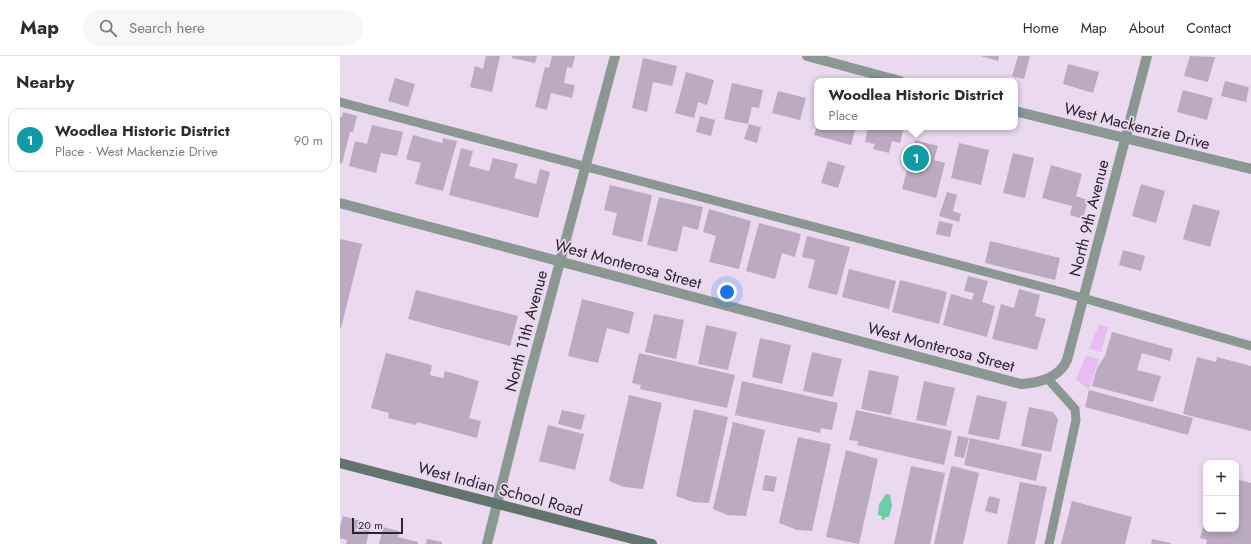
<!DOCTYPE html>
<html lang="en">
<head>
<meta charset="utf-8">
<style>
	:root { --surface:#fff; --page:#f7f7f7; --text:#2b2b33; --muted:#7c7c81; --line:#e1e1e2; --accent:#111827 }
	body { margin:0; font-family:Jost,sans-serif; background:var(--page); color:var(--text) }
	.controls { position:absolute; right:12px; bottom:12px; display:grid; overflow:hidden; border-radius:8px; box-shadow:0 2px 6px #0003 }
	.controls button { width:36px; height:36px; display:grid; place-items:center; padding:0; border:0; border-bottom:1px solid var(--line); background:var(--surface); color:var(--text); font:20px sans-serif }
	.scale { position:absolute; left:12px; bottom:10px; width:51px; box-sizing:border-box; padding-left:4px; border:2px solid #2b242d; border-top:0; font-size:11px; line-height:14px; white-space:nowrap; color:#2b242d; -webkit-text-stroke:3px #ebd9f0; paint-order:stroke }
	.you { position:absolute; left:387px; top:236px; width:14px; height:14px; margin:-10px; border:3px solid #fff; border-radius:50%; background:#1a73e8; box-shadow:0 0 0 6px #1a73e833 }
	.badge { display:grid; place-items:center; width:26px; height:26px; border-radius:50%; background:var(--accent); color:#fff; font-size:13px; font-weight:700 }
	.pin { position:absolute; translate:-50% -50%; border:2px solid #fff; box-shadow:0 1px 4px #0006 }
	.popup { position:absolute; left:474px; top:22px; width:204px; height:52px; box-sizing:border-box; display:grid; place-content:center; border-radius:8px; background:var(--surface); filter:drop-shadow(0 1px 3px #0005); font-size:13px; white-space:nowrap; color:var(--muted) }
	.popup b { font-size:15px; color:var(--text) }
	.popup::after { content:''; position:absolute; left:50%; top:100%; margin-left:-8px; border:8px solid transparent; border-top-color:var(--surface) }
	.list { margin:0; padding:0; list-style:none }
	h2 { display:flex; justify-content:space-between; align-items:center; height:52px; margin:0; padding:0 16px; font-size:17px }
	h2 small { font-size:13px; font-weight:400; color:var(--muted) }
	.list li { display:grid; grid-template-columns:26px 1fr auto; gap:12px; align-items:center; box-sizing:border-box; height:64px; margin:0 8px 8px; padding:0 8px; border:1px solid var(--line); border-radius:12px }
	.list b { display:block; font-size:15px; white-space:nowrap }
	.list p { margin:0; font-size:13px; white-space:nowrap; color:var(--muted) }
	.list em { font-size:13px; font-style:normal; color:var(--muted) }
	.icon { flex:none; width:22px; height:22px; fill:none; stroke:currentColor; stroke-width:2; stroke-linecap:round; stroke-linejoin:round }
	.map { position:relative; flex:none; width:911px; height:488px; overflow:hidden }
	header { display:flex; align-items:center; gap:24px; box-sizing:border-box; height:56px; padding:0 20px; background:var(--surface); border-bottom:1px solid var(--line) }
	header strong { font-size:19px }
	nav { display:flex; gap:22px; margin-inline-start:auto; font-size:14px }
	.search { width:280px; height:36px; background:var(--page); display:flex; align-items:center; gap:10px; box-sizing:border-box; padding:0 14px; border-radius:22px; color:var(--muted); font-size:15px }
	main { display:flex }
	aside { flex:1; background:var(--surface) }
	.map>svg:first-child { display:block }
</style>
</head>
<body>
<header>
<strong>Map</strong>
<div class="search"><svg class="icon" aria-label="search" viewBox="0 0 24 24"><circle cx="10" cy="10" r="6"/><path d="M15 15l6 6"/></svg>Search here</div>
<nav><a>Home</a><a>Map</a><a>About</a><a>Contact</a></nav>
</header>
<main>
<aside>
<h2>Nearby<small></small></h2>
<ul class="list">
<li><span class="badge" style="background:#0f9aa8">1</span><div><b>Woodlea Historic District</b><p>Place · West Mackenzie Drive</p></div><em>90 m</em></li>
</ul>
</aside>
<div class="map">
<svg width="911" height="488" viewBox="0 0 911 488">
	<rect width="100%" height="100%" fill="#ebd9f0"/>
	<path fill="#e8bbf5" d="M 759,269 L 768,271 L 761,296 L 749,293 Z
		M 746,300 L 759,303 L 749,334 L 736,323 Z"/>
	<path fill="#6ecca8" d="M 546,438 L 550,439 L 552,450 L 549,461 L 545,461 L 545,464 L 541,463 L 542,460 L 538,459 L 539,448 Z"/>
	<path fill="#bbaac0" d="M 146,0 L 160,0 L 152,36 L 130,31 L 135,10 L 143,13 Z
		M 172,0 L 197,0 L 195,7 L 172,2 Z
		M 212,0 L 235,0 L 232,12 L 227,11 L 224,27 L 235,29 L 232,42 L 211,37 L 207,54 L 195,51 L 205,11 L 209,12 Z
		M 641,0 L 659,0 L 658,5 Z
		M 678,0 L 690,0 L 684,23 L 672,20 Z
		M 850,0 L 875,1 L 868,26 L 844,20 Z
		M 303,2 L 337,10 L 332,30 L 313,26 L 307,56 L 292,52 Z
		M 728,8 L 759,16 L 753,37 L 723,28 Z
		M 346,16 L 374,24 L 367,49 L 358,46 L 354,62 L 335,57 Z
		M 55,22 L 75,28 L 68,51 L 48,45 Z
		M 885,25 L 909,31 L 906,46 L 881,40 Z
		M 392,27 L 423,34 L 419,52 L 412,51 L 408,68 L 384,63 Z
		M 843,34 L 873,42 L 867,64 L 837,56 Z
		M 438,35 L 466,42 L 460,64 L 432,57 Z
		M 3,56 L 17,60 L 13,76 L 10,76 L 2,108 L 0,107 L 0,61 L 2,61 Z
		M 360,60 L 375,64 L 371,80 L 356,76 Z
		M 409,68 L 421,71 L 417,87 L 404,83 Z
		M 32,69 L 63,76 L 57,100 L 41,97 L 36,117 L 9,110 L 15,85 L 27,88 Z
		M 477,71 L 516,71 L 511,89 L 474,79 Z
		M 528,71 L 564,71 L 560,87 L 552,85 L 549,97 L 533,93 L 535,88 L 525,86 Z
		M 73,79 L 102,87 L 103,82 L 117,85 L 103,135 L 75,128 L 81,107 L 66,103 Z
		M 575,84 L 598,90 L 594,104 L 605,107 L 596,142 L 562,133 Z
		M 619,87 L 649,94 L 641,129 L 611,122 Z
		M 121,92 L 133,95 L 129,110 L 149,115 L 153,102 L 178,108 L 174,122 L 196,128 L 200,113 L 210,116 L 198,162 L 109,139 Z
		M 673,97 L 694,102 L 685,142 L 663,137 Z
		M 488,105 L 505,110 L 498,132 L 481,127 Z
		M 711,109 L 742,118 L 736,140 L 748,144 L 743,163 L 730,159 L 732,150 L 702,142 Z
		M 801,128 L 825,135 L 816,167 L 792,160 Z
		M 270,129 L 312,139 L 302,186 L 272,179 L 277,157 L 264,154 Z
		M 607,136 L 617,139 L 613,155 L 621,158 L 619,166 L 599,160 Z
		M 319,141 L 363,151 L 358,174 L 343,170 L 337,196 L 307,189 Z
		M 853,148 L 880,155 L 870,191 L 843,183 Z
		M 369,153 L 411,165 L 399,213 L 369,206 L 376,180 L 363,176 Z
		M 599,165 L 613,168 L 610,181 L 596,178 Z
		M 419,167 L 461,178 L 455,201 L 442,197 L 435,223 L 406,215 Z
		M 467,180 L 510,191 L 497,239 L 468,232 L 475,204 L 462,201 Z
		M 0,183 L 22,188 L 1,272 L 0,272 Z
		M 650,185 L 720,202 L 715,224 L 645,207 Z
		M 783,194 L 805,200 L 801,215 L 779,209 Z
		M 509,213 L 556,225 L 549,253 L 502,241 Z
		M 628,220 L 648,225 L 642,246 L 655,250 L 647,281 L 603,269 L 611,238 L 632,244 L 634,237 L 624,235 Z
		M 560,224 L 607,236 L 599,268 L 552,256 Z
		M 679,233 L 700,239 L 695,260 L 706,263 L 697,294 L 652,283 L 661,248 L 674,252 Z
		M 76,234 L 178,260 L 170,290 L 68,263 Z
		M 242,243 L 294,256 L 289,278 L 267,272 L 258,307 L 228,300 Z
		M 314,258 L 344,264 L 336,303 L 305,296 Z
		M 366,269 L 397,276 L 388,314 L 358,308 Z
		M 772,276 L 833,293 L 830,305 L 802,297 L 797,314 L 821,320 L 813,346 L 752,330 L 757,312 L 765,300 Z
		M 420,282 L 451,289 L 442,328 L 412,321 Z
		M 472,296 L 502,303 L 493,341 L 463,335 Z
		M 46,297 L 92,309 L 90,319 L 103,322 L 105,315 L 139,325 L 129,362 L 141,365 L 137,382 L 77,366 L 76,369 L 48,362 L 49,357 L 31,352 Z
		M 299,297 L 395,319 L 387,352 L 300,333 L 301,329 L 292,327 Z
		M 857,301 L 876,306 L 877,301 L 911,310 L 911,375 L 843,358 Z
		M 529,314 L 559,320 L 551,359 L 521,353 Z
		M 402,325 L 498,347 L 492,374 L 481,372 L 480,377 L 395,359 Z
		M 584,325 L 615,332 L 606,370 L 576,364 Z
		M 749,334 L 853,362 L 848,379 L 745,351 Z
		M 289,339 L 322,347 L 303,433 L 284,431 L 269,425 Z
		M 637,339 L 667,346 L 659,384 L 628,378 Z
		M 689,351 L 713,356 L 718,363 L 711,396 L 681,390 Z
		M 354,353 L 388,361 L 369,447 L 353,446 L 336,440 Z
		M 222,354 L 245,359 L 241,374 L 218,368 Z
		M 516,354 L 612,375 L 604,409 L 517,389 L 518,385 L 509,384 Z
		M 393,366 L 425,374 L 406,460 L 387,459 L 373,453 Z
		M 208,369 L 244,378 L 235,414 L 199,405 Z
		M 618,380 L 629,382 L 624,402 L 614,400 Z
		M 458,381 L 491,388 L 472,475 L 457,474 L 439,467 Z
		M 630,382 L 702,398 L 696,425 L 624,409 Z
		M 506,394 L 538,403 L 519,488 L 486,481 Z
		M 571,410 L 605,417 L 590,488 L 554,488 Z
		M 613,410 L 639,417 L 623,488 L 594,488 L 611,411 Z
		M 425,419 L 437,421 L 434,436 L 422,434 Z
		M 896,423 L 911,427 L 911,488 L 866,488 L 867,484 L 860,482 L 865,464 L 866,473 L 896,473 Z
		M 680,426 L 707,431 L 695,488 L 667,488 Z
		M 649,440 L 660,443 L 657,458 L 645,455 Z
		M 732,445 L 792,461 L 785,488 L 721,488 Z
		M 3,460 L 31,468 L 26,488 L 6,488 L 7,484 L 0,482 L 0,470 Z
		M 43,471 L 59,475 L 58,481 L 78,486 L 78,488 L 39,488 Z
		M 87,483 L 102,486 L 102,488 L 86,488 Z
		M 812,483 L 831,487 L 831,488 L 811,488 Z"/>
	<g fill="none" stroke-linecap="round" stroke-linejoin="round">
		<path stroke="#8b9892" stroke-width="9" d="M 0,46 L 722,236 L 911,290
			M 708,323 L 735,353 L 736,364 L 709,488"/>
		<path stroke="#8b9892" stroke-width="10" d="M 467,0 L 560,25
			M 675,55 L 911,113
			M 0,147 L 681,328 C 700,327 719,322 727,304 L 807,0
			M 147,488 L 184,340 L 275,0"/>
		<path stroke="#62756c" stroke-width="10" d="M 0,407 L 312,488"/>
	</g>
	<g text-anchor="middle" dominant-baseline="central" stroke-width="3.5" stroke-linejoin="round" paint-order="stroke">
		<g font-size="16" fill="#2b242d" stroke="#ebd9f0">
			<text transform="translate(797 70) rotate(14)">West Mackenzie Drive</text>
			<text transform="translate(749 162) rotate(-76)">North 9th Avenue</text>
			<text transform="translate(288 208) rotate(15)">West Monterosa Street</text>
			<text transform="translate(186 275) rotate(-75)">North 11th Avenue</text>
			<text transform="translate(601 291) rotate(15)">West Monterosa Street</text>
			<text transform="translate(160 433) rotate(15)">West Indian School Road</text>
		</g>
	</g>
</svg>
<div class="controls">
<button>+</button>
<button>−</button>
</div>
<div class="scale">20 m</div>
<div class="you"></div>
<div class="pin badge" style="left:576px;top:102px;background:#0f9aa8">1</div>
<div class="popup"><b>Woodlea Historic District</b>Place</div>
</div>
</main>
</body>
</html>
